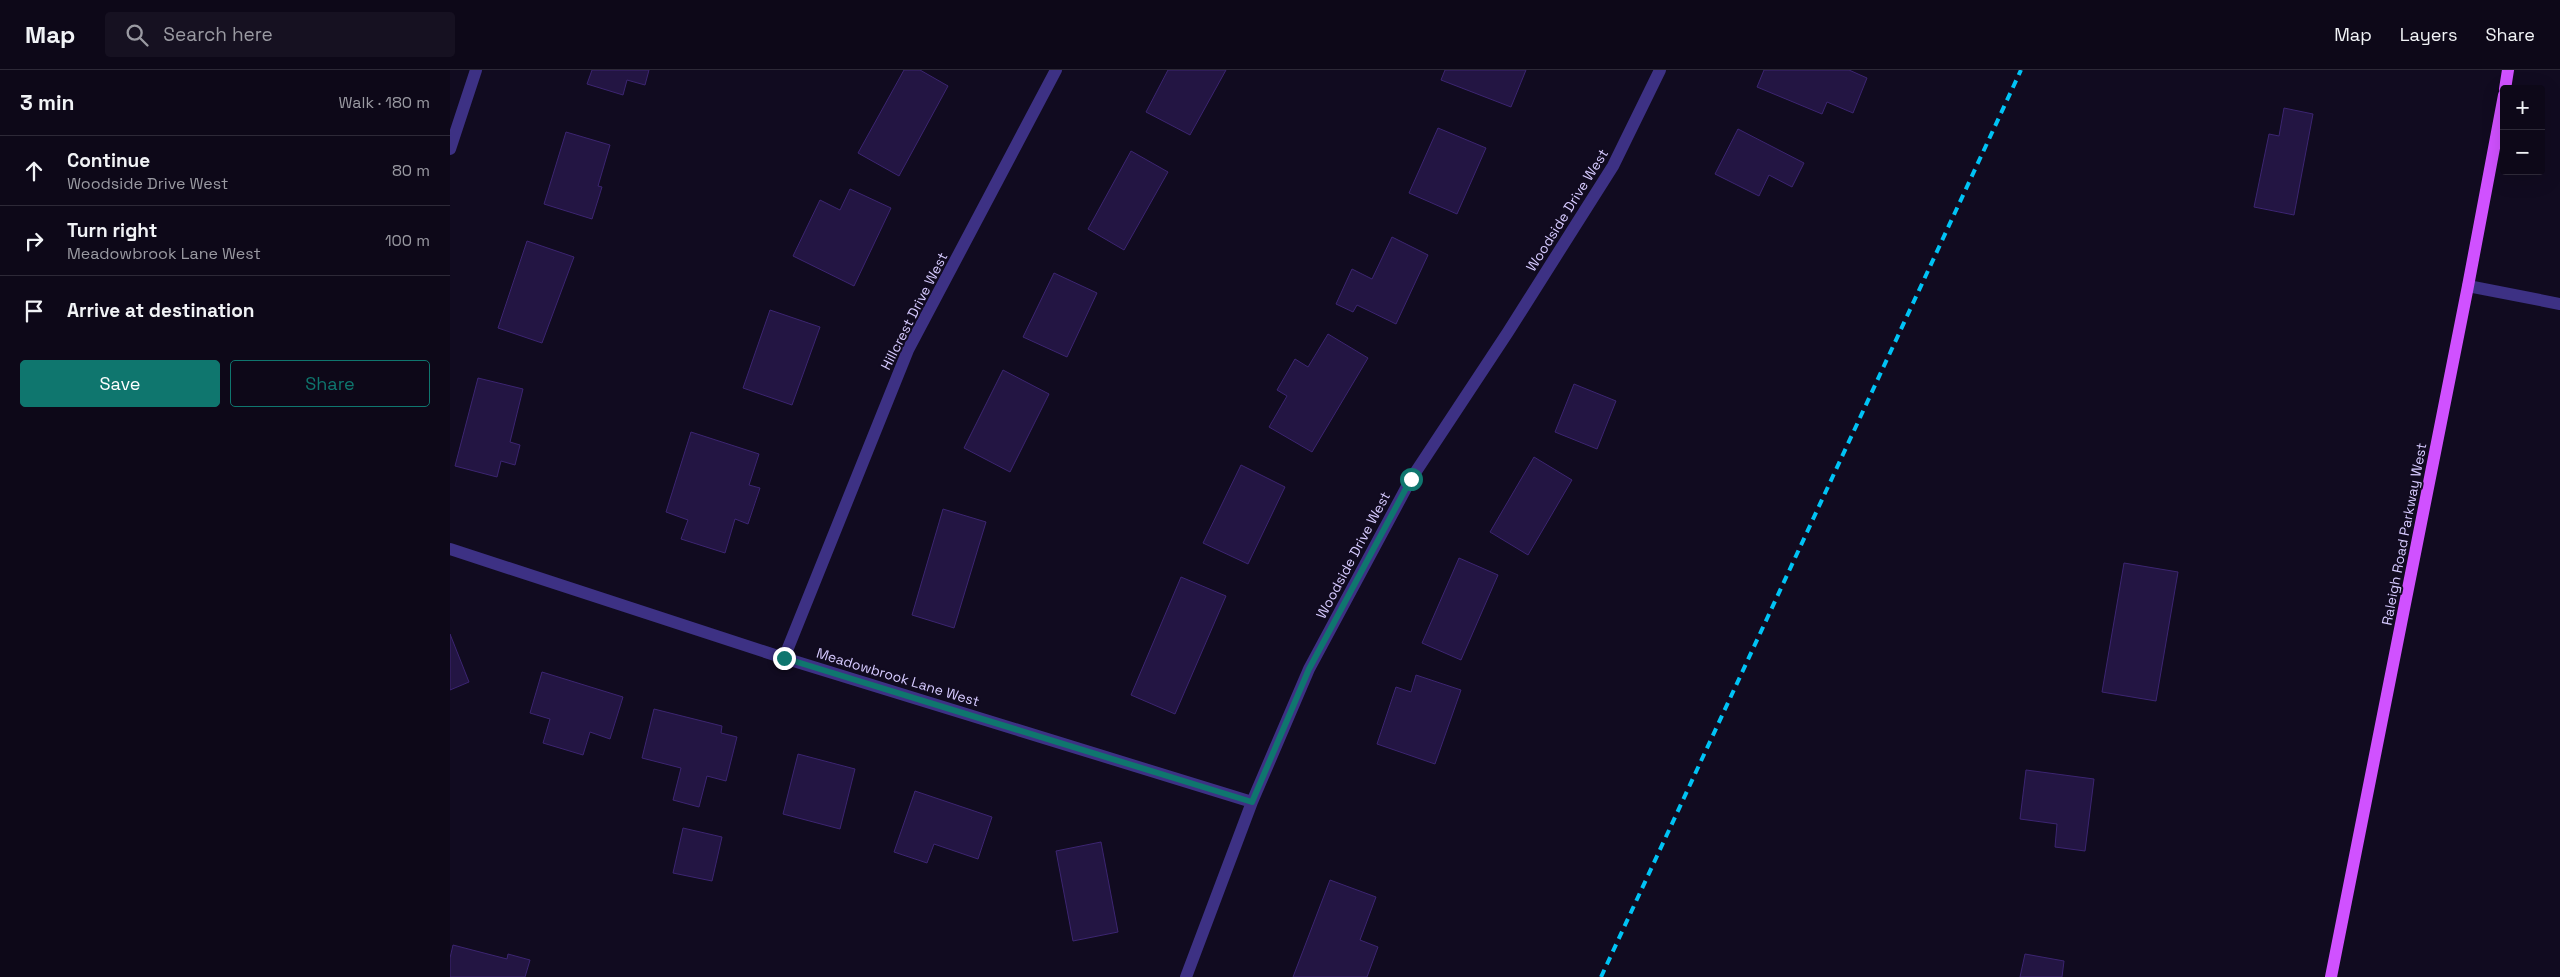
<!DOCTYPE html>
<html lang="en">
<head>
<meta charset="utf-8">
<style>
	:root { --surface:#0d0818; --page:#161121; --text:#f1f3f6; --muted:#9a9aa2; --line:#2d2937; --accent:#0f766e }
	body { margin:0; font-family:"Space Grotesk",sans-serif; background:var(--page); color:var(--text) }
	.controls { position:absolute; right:15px; top:15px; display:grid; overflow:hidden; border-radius:5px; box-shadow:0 5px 20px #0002 }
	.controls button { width:45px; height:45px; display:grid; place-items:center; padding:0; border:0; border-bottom:1px solid var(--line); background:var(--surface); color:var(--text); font:25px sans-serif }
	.stop { position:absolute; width:15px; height:15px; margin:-11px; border:4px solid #0f766e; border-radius:50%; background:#fff }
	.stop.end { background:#0f766e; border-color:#fff; box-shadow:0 1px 5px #0008 }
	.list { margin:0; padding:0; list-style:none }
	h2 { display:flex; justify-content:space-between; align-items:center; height:65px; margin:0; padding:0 20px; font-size:21px }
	h2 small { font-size:16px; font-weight:400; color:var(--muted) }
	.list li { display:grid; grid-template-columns:32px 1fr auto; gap:15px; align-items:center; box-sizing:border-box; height:70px; padding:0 20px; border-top:1px solid var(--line) }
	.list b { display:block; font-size:19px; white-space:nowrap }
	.list p { margin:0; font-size:16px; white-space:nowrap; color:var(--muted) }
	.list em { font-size:16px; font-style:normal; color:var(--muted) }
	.actions { display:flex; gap:10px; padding:15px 20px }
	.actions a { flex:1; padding:11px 0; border:1px solid var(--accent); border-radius:5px; text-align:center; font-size:18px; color:var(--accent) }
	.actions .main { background:var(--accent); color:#fff }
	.icon { flex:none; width:28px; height:28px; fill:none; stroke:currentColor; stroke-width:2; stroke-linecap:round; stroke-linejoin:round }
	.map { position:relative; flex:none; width:2110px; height:907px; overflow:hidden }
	header { display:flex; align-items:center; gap:30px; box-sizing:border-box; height:70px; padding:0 25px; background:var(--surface); border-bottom:1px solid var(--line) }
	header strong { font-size:24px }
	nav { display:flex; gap:28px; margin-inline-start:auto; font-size:18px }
	.search { width:350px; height:45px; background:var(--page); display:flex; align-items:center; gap:12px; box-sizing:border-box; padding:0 18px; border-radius:5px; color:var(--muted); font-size:19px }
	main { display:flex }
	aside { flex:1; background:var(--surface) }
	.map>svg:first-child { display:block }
</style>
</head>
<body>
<header>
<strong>Map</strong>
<div class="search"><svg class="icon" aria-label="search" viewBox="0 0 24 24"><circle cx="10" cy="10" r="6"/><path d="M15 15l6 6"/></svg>Search here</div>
<nav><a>Map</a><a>Layers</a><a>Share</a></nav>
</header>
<main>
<aside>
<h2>3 min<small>Walk · 180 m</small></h2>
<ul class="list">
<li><svg class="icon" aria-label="ahead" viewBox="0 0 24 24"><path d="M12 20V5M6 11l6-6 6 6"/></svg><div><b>Continue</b><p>Woodside Drive West</p></div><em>80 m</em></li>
<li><svg class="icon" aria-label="right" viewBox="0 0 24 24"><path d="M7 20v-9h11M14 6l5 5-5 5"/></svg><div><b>Turn right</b><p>Meadowbrook Lane West</p></div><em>100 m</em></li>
<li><svg class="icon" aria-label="arrive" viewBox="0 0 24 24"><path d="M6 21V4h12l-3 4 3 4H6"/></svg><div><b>Arrive at destination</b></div></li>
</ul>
<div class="actions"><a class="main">Save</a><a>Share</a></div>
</aside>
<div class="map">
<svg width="2110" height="907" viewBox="0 0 2110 907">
	<rect width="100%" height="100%" fill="#110b20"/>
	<path fill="#231543" stroke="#3c2571" d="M 142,0 L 199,0 L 195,15 L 177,10 L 173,25 L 137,14 Z
		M 454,0 L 470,0 L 498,16 L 449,106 L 408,83 Z
		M 718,0 L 776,0 L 740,65 L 696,42 Z
		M 995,0 L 1076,0 L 1061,37 L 991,10 Z
		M 1314,0 L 1399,0 L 1417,8 L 1403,43 L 1377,32 L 1372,44 L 1307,17 Z
		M 1834,38 L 1863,44 L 1844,145 L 1804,137 L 1819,64 L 1829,66 Z
		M 988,58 L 1036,78 L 1007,144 L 959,123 Z
		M 1288,59 L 1354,93 L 1342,117 L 1319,105 L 1309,126 L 1265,104 Z
		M 116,62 L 160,75 L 148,116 L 152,117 L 142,149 L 94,134 Z
		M 681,81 L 718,102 L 674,180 L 638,159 Z
		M 400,119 L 441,138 L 404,216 L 343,186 L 370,130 L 390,140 Z
		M 942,167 L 978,185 L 946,254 L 907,235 L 903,242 L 886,234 L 902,199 L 922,209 Z
		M 77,171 L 124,187 L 92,273 L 48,258 Z
		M 604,203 L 647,223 L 617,287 L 573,267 Z
		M 320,240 L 370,257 L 342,335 L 293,318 Z
		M 878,264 L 918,288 L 862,382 L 819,357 L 837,326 L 827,320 L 845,289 L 858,297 Z
		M 553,300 L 599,324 L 560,402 L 514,378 Z
		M 28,308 L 73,319 L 60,372 L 70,375 L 65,395 L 51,391 L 47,407 L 5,396 Z
		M 1124,314 L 1166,331 L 1147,379 L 1105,362 Z
		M 241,362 L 309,384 L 299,415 L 310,418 L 298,454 L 285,449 L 275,483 L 231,469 L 238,450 L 216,442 Z
		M 1084,387 L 1122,410 L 1078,485 L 1040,462 Z
		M 791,395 L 835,417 L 798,494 L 753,473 Z
		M 493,439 L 536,452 L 504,558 L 462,545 Z
		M 1009,488 L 1048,505 L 1011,590 L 972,573 Z
		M 1674,493 L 1728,502 L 1706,631 L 1652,622 Z
		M 731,507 L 776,526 L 725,644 L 681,625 Z
		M 0,564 L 19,612 L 0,620 Z
		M 92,602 L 173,627 L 160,669 L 140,662 L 133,685 L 93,673 L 100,649 L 80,643 Z
		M 966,605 L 1011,620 L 985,694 L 927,674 L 946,617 L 961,622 Z
		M 204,639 L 272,656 L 271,663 L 287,667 L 276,711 L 257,706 L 249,737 L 223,730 L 231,698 L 192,688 Z
		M 348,684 L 405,699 L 390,759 L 333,744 Z
		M 1576,700 L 1644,709 L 1635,781 L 1605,777 L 1607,754 L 1570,749 Z
		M 465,721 L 542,747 L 528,789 L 484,774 L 477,793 L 444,782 Z
		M 233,758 L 272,767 L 262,811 L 223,803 Z
		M 651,772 L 668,862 L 623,871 L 606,781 Z
		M 880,810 L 926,827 L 910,870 L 928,877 L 917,907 L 843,907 Z
		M 3,875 L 57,889 L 58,884 L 80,890 L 75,907 L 0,907 L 0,888 Z
		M 1575,884 L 1614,891 L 1612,907 L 1570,907 Z"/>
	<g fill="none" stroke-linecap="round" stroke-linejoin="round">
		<path stroke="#3d3184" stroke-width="12" d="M 0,79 L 26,0
			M 2018,216 L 2110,234
			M 0,479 L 334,588 L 802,732
			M 334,588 L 458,280 L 606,0
			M 736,907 L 802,732 L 859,599 L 961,409 L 1058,262 L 1163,96 L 1210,0"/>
		<path stroke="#d051ff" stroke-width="12" d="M 2055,19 L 2058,0
			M 1881,907 L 2018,216 L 2054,25"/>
		<path stroke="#00c3f5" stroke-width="4" stroke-dasharray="8 6" stroke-linecap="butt" d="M 1151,907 L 1571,0"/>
	</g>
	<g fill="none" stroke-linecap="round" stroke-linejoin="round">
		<path stroke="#0f766e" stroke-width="6" d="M 334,588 L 802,732 L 859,599 L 961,409"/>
	</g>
	<g text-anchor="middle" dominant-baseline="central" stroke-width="4" stroke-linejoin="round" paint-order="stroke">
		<g font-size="14" fill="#d6caff" stroke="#110b20">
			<text transform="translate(1117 140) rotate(-58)">Woodside Drive West</text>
			<text transform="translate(464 241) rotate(-63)">Hillcrest Drive West</text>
			<text transform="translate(1954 464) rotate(-79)">Raleigh Road Parkway West</text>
			<text transform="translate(903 485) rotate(-62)">Woodside Drive West</text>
			<text transform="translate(448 607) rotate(17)">Meadowbrook Lane West</text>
		</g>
	</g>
</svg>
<div class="controls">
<button>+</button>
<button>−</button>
</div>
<div class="stop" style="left:961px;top:409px"></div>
<div class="stop end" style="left:334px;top:588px"></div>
</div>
</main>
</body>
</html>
